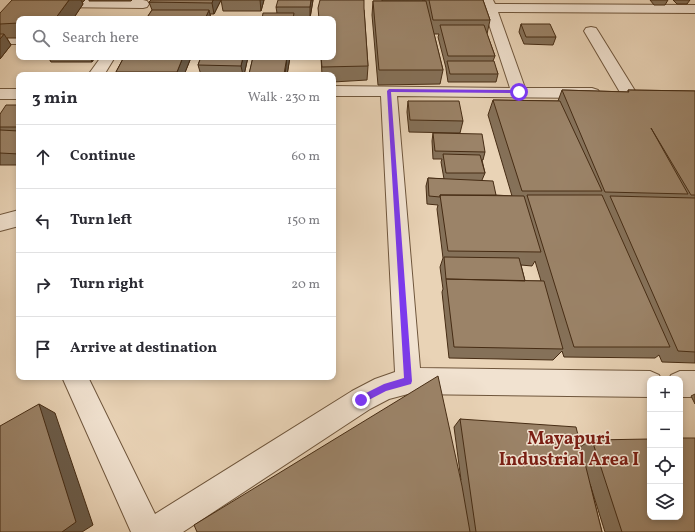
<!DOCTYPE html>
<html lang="en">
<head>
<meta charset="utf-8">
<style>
	:root { --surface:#fff; --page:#f2f2f3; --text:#2b2b33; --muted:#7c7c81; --line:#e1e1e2 }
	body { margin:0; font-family:Vollkorn,serif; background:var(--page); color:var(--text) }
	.controls { position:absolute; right:12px; bottom:12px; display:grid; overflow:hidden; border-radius:8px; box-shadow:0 2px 6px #0003 }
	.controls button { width:36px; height:36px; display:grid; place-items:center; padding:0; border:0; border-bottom:1px solid var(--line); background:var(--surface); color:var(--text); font:20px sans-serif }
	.stop { position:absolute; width:12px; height:12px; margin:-9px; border:3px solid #7c3aed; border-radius:50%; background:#fff }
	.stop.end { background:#7c3aed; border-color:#fff; box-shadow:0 1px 4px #0008 }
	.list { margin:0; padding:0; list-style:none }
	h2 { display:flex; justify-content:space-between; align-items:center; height:52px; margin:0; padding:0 16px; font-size:17px }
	h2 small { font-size:13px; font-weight:400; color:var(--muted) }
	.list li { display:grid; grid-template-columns:26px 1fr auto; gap:12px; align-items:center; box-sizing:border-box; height:64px; padding:0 16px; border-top:1px solid var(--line) }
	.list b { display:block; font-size:15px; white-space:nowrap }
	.list em { font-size:13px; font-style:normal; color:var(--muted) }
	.icon { flex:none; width:22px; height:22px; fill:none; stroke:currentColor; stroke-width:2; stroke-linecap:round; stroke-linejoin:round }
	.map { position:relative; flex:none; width:695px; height:532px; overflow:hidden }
	.search { position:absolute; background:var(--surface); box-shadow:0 2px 6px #0003; left:16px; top:16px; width:320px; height:44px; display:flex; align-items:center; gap:10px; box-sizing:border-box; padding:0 14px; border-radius:8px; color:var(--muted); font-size:15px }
	.panel { position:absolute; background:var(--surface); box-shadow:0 2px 6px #0003; left:16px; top:72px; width:320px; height:308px; border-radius:8px }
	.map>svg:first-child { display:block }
</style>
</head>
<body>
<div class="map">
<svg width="695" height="532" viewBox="0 0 695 532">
	<rect width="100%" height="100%" fill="#e9d3b6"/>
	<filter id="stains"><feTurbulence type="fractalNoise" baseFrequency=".005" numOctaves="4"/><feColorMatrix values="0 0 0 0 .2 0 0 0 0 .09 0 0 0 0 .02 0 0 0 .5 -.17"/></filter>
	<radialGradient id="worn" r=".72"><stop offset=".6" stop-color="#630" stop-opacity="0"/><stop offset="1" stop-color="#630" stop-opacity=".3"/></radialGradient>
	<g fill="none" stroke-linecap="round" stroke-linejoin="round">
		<defs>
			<path id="minor" d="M 48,0 L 143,0 L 147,1 L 149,4 L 147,7 L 143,8 L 52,7 L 48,6 L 46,3 Z
				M 481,0 L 493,0 L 495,4 L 695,5 L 695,13 L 498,12 L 525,88 L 592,88 L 598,90 L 600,93 L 598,96 L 592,98 L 397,96 L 420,368 L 650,371 L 659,375 L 661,379 L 650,379 L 650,397 L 408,394 L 389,399 L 370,409 L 183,532 L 131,532 L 62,377 L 88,377 L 155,514 L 352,391 L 375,379 L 395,372 L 381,96 L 333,96 L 333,86 L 510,88 Z
				M 591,27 L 596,28 L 598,31 L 637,94 L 635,97 L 629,99 L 623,97 L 621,94 L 584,31 L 586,28 Z
				M 0,36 L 19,36 L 19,44 L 0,44 Z
				M 101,57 L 115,57 L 104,75 L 88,75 Z
				M 0,89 L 19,89 L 19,99 L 0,99 Z
				M 19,210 L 19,226 L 0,231 L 0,215 Z
				M 680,371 L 695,371 L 695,397 L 680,397 L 680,379 L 669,379 L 671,375 Z"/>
		</defs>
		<use href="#minor" stroke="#6f563c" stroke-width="2"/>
		<use href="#minor" fill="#f1e2d0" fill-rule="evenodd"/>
	</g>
	<path fill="#857159" stroke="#462c14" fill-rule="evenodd" d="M 12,0 L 85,0 L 83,2 L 82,2 L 83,4 L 73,19 L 19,19 L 19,38 L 7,38 L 11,45 L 0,59 L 0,24 Z
		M 89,0 L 132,0 L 131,1 L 89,1 Z
		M 221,0 L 214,14 L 210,14 L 211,19 L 146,19 L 152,10 L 149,2 Z
		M 221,0 L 264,0 L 261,11 L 223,11 Z
		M 313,0 L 310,18 L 262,19 L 277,13 L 276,7 Z
		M 382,0 L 423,0 L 423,1 L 424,1 L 424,0 L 483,0 L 490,20 L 487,34 L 495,56 L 493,61 L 498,74 L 496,82 L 448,82 L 446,69 L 446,68 L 438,37 L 439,34 L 434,34 L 443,70 L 440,84 L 378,85 L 372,15 L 373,1 L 382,1 Z
		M 650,0 L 668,0 L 665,5 L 654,5 Z
		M 673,0 L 690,0 L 687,4 L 677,4 Z
		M 364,10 L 368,66 L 367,80 L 333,82 L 333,75 L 322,75 L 321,57 Z
		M 521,24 L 556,37 L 553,45 L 524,44 L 519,32 Z
		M 48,57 L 95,57 L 92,62 L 51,62 Z
		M 124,57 L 189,57 L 190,60 L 184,75 L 118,75 L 116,72 Z
		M 201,57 L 248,57 L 244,75 L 201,75 L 198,65 Z
		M 253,57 L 290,57 L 287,75 L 249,75 Z
		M 562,90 L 628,92 L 628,90 L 695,91 L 695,363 L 662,362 L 659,355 L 655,358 L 564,357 L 562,351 L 553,360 L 449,358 L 442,292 L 443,289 L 440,267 L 443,258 L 437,209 L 438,205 L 427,204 L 426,186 L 428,178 L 444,179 L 441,162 L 442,159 L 433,159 L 432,141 L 433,133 L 485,152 L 483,160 L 482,160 L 485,173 L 482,180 L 496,195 L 512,196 L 488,115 L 493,100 L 558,101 ZM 535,261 L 541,281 L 525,281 L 521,265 L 532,266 Z
		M 408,101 L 463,121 L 460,133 L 409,132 L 407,112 Z
		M 19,105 L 19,165 L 0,165 L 0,114 Z
		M 695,394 L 695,404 L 691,396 Z
		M 460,419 L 581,446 L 592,440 L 695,532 L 605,532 L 590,484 L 602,532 L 197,532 L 461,480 L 454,427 Z"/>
	<path fill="#6c5c49" stroke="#462c14" d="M 69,0 L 81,0 L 83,4 L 73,19 L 55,19 Z
		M 213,0 L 221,0 L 214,14 L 212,3 Z
		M 260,0 L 264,0 L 261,11 Z
		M 311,0 L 313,0 L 310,18 L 310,7 Z
		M 209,10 L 211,19 L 205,19 Z
		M 4,34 L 11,45 L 0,59 L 0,39 Z
		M 90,57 L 95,57 L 92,62 Z
		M 183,57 L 189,57 L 190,60 L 184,75 L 178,75 L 177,72 Z
		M 243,57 L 248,57 L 244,75 L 243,75 L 241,66 Z
		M 287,57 L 290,57 L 287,75 L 285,75 Z
		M 39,404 L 55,413 L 93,525 L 82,532 L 62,532 Z"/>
	<path fill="#9b8368" stroke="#462c14" d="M 12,0 L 69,0 L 55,19 L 19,19 L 19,23 L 0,24 L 0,13 Z
		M 151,0 L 213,0 L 212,3 L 149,2 Z
		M 278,0 L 311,0 L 310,7 L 276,7 Z
		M 320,0 L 364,0 L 364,8 L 368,66 L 322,67 L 321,57 L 333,57 L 333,19 L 319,19 L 318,8 Z
		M 429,0 L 483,0 L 490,20 L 433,20 Z
		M 373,1 L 426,1 L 443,70 L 379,70 Z
		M 152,10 L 209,10 L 205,19 L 146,19 Z
		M 263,13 L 294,13 L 293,19 L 262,19 Z
		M 521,24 L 550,24 L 556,37 L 526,37 Z
		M 440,25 L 484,25 L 495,56 L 448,56 Z
		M 0,34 L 4,34 L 0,39 Z
		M 124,57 L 183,57 L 177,72 L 116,72 Z
		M 201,57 L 243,57 L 241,66 L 198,65 Z
		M 253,57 L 287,57 L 284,74 L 249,74 Z
		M 447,61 L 494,61 L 498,74 L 450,74 Z
		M 562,90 L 629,92 L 628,90 L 695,91 L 695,195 L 691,195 L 651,128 L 688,194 L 605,192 Z
		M 493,100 L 560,101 L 602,191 L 522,191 Z
		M 408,101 L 459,101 L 463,121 L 410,120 Z
		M 6,105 L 19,105 L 19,127 L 0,127 L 0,114 Z
		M 0,130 L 19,131 L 19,154 L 0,153 Z
		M 433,133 L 482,134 L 485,152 L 435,151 Z
		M 443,154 L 480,155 L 485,173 L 446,173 Z
		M 428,178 L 493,181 L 496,195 L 440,195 L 440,197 L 429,196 Z
		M 440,195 L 524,196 L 541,252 L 448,251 Z
		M 527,195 L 602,195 L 670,347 L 574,347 Z
		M 610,196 L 695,198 L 695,352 L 678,351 Z
		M 444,257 L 519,258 L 525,281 L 446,279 Z
		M 446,279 L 544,281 L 563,349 L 454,347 Z
		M 438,376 L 462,486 L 470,532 L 197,532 L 194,525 Z
		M 39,404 L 76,522 L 62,532 L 0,532 L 0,426 Z
		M 460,419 L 576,427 L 602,532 L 476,532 Z
		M 680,438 L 695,438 L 695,532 L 622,532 L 592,440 L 650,439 L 650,517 L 680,517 Z"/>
	<path fill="#7c3aed" d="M 389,89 L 519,90 L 522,92 L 519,93 L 391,92 L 412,381 L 411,384 L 386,391 L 361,404 L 357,400 L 358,397 L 384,384 L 404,378 L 387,91 Z"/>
	<g text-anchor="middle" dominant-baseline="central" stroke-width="3" stroke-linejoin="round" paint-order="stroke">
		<g font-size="18" font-weight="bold" fill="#7a1f14" stroke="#f1e2d0">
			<text x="569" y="439">Mayapuri<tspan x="569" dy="21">Industrial Area I</tspan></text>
		</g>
	</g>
	<rect width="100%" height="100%" filter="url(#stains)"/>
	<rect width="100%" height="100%" fill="url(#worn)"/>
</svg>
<div class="controls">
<button>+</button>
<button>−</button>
<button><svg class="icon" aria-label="locate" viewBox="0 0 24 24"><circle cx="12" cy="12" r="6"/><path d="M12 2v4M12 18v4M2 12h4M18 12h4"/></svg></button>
<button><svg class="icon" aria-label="layers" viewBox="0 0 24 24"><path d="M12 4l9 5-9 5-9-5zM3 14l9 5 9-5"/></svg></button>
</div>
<div class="stop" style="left:519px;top:92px"></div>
<div class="stop end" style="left:361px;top:400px"></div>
<div class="search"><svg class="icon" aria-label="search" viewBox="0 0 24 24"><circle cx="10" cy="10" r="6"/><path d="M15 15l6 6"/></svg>Search here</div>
<section class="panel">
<h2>3 min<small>Walk · 230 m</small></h2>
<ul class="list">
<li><svg class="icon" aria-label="ahead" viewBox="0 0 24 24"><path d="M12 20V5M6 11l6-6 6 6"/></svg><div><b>Continue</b></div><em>60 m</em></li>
<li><svg class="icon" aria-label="left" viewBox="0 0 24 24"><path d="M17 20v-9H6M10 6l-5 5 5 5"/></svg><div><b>Turn left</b></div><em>150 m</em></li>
<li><svg class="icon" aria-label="right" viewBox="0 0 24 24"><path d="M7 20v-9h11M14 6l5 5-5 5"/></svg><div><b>Turn right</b></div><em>20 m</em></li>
<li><svg class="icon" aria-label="arrive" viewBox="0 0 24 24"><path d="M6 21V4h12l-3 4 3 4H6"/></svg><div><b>Arrive at destination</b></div></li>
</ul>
</section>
</div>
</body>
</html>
